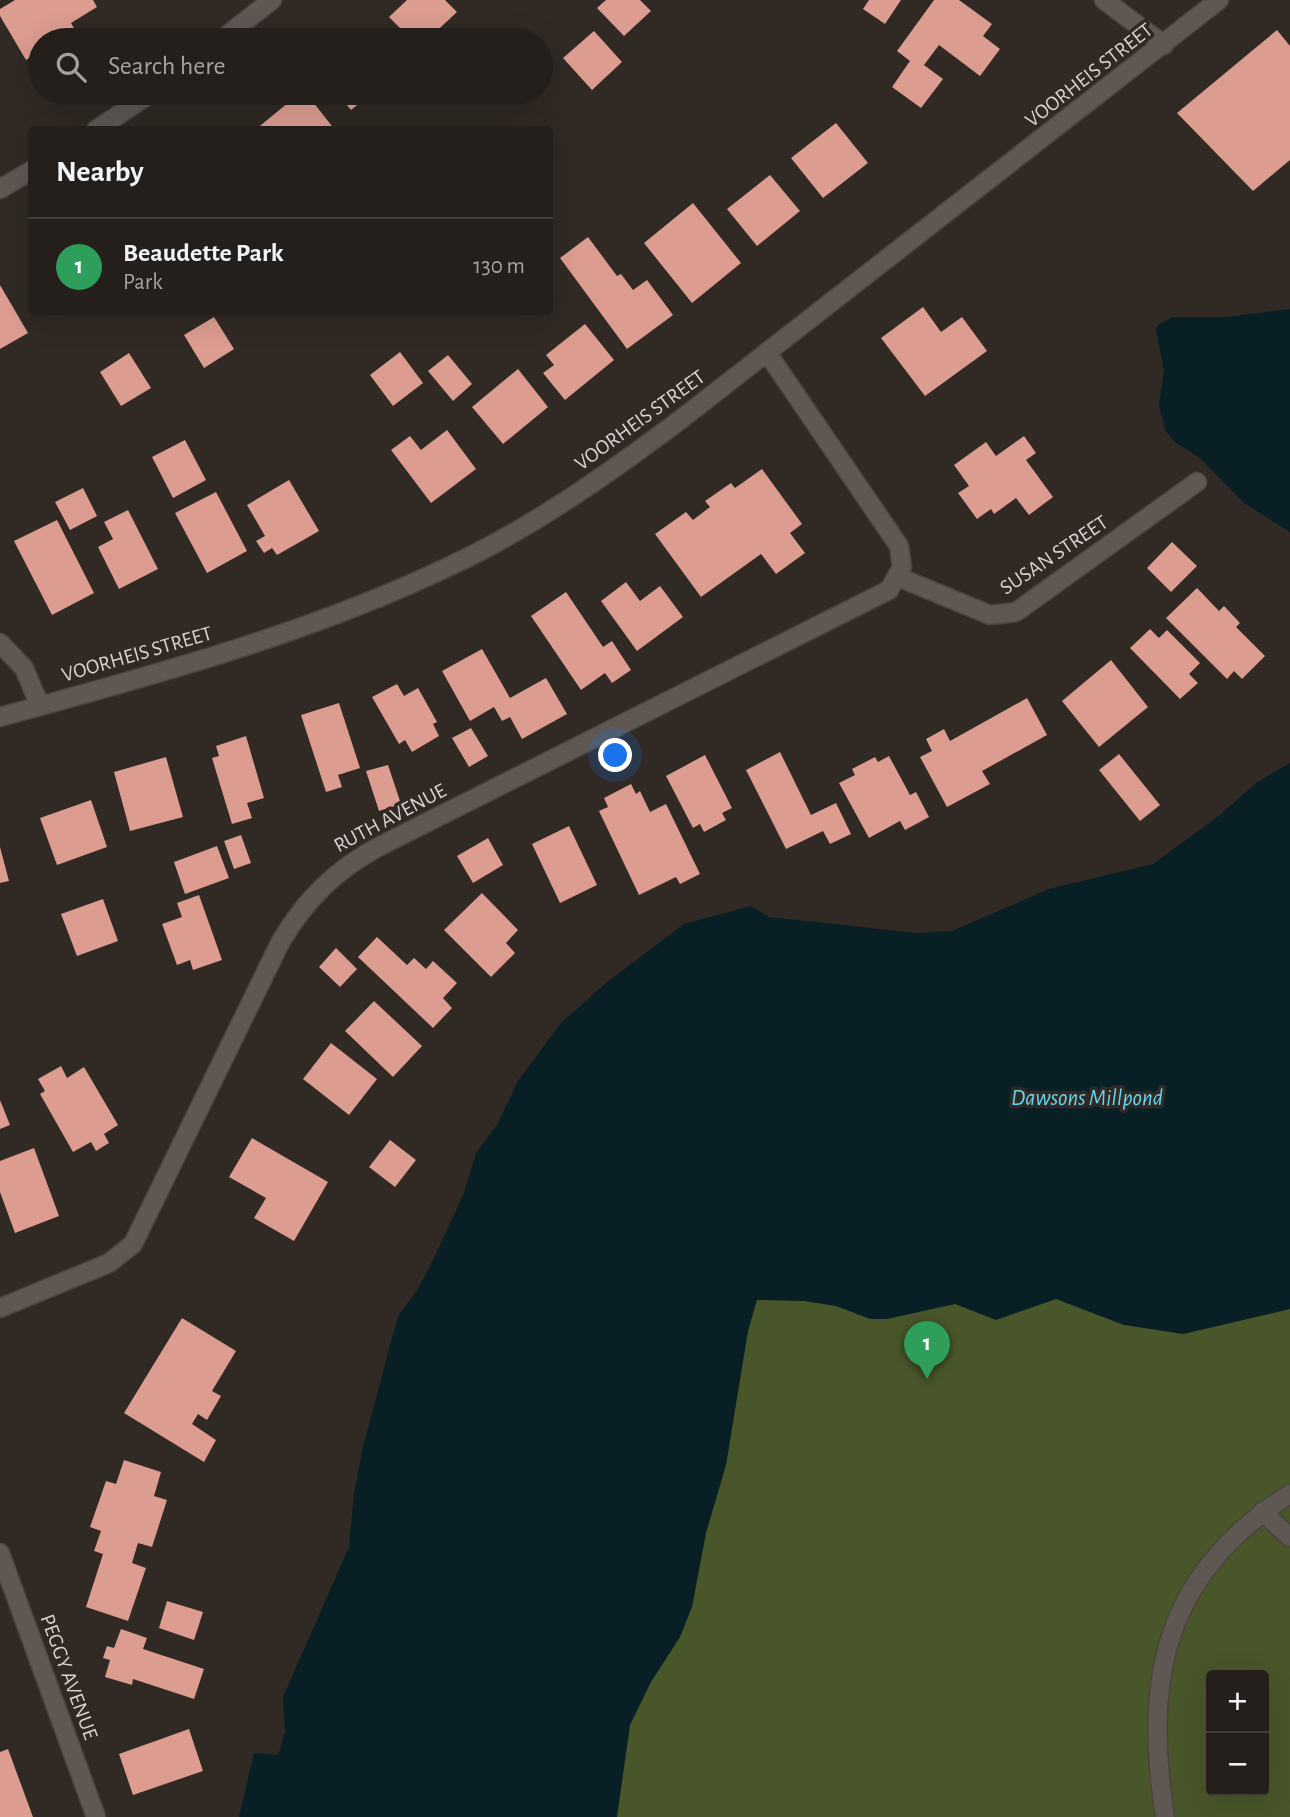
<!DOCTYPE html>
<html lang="en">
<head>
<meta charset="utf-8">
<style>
	:root { --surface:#241f1b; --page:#2c2724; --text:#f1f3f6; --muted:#a3a2a3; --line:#413d3a; --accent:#d93025 }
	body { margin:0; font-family:"Alegreya Sans",sans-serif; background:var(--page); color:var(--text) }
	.controls { position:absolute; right:21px; bottom:21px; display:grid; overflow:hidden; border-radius:7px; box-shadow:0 7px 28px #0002 }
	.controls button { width:63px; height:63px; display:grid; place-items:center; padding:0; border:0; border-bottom:2px solid var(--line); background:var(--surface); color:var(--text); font:35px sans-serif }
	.you { position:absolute; left:616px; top:756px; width:24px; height:24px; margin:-18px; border:5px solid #fff; border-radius:50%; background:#1a73e8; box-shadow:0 0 0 10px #1a73e833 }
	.badge { display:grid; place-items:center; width:46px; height:46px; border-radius:50%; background:var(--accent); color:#fff; font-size:23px; font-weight:700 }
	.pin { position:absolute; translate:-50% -58px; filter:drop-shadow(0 2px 4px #0008) }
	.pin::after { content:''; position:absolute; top:37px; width:24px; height:21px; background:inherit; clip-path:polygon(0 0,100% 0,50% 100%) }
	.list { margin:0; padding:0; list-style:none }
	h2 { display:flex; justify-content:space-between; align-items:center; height:91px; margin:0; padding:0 28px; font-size:30px }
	h2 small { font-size:23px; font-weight:400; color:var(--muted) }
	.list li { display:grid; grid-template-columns:46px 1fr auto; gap:21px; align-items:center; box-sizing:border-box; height:98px; padding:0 28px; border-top:2px solid var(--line) }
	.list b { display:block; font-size:26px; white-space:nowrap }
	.list p { margin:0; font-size:23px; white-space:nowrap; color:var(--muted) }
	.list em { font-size:23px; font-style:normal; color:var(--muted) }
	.icon { flex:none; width:38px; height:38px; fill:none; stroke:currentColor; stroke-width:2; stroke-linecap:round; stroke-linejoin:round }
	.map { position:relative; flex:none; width:1290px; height:1817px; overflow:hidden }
	.search { position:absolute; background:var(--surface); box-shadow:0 7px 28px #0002; left:28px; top:28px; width:525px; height:77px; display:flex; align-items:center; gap:18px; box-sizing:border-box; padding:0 24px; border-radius:38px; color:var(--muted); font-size:26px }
	.panel { position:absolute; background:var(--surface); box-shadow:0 7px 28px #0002; left:28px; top:126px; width:525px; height:189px; border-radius:7px }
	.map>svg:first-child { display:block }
</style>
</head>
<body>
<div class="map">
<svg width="1290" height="1817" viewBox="0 0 1290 1817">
	<rect width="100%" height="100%" fill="#302924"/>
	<path fill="#495629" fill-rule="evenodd" d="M 1290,986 L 1290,1817 L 256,1817 L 634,1224 ZM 1211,1675 L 1264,1675 L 1264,1791 L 1211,1791 Z"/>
	<path fill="#071f25" d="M 1290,309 L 1290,532 L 1244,503 L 1200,458 L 1175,442 L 1165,430 L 1159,405 L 1164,370 L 1156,330 L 1158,325 L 1173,317 L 1227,317 Z
		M 1290,763 L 1290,1309 L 1183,1334 L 1124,1325 L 1056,1299 L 996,1320 L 955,1304 L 887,1319 L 870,1319 L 836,1306 L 804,1301 L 757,1300 L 748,1331 L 726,1465 L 706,1533 L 692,1607 L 680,1637 L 651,1682 L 630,1725 L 617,1817 L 239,1817 L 254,1753 L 278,1755 L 285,1732 L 283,1697 L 349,1547 L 354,1493 L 363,1447 L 398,1316 L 418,1289 L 435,1256 L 464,1193 L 476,1153 L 497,1125 L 518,1081 L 561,1023 L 606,983 L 684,924 L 751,906 L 769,917 L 916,933 L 952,931 L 1049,889 L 1153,864 L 1220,815 L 1256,783 Z"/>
	<path fill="#dc9c90" d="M 15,0 L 93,0 L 97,7 L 71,23 L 75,30 L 58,40 L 40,40 L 40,51 L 26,60 L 0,16 L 0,9 Z
		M 407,0 L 445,0 L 457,12 L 427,40 L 412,40 L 389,17 Z
		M 606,0 L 640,0 L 651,11 L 624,36 L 597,8 Z
		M 869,0 L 901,0 L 885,24 L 863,9 Z
		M 934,0 L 959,0 L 992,24 L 983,36 L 1000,49 L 980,76 L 939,45 L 924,65 L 943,79 L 921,108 L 892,87 L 910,61 L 897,51 Z
		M 1277,30 L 1290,46 L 1290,160 L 1253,191 L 1177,113 Z
		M 594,31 L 622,62 L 592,90 L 563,58 Z
		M 300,93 L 306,93 L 335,130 L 255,130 Z
		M 337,93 L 372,93 L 351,110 Z
		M 836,123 L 868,163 L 823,198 L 791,158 Z
		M 770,175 L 800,211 L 757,246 L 727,209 Z
		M 693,203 L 741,263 L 692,303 L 644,243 Z
		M 588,237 L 617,276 L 621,274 L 633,290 L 647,280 L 673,315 L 627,349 L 560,258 Z
		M 0,285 L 28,333 L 0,349 Z
		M 923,307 L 941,332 L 962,317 L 987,351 L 925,396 L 881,338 Z
		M 214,317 L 234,349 L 204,368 L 184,335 Z
		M 585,324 L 614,360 L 565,400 L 543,373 L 554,365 L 546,355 Z
		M 400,352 L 423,383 L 393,406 L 370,375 Z
		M 129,353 L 151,388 L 121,406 L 100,372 Z
		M 448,355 L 472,384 L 453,401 L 428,371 Z
		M 518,369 L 548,407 L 503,444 L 472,407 Z
		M 447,430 L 476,469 L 431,503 L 391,450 L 410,436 L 421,450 Z
		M 1024,436 L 1036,453 L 1026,460 L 1053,497 L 1029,515 L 1016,498 L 994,514 L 991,509 L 977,519 L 958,493 L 969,486 L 954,465 L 986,442 L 996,456 Z
		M 185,440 L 206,480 L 173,498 L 152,457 Z
		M 762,469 L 802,524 L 790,533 L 805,553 L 776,574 L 761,554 L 701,597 L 655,534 L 686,512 L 693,520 L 710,507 L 705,501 L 731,483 L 735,488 Z
		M 289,480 L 319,531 L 277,555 L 272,548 L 264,553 L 256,541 L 265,536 L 247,505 Z
		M 83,488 L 97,516 L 70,530 L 55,502 Z
		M 216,492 L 247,551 L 207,573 L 175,513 Z
		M 128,510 L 158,569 L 119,589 L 98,547 L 113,539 L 104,522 Z
		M 57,520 L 94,593 L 52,615 L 14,541 Z
		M 1172,542 L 1197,566 L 1171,592 L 1147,568 Z
		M 626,582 L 640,601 L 660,586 L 683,617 L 637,651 L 601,601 Z
		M 1197,588 L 1219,611 L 1224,606 L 1240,623 L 1236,627 L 1265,656 L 1242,679 L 1234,671 L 1227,679 L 1166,618 Z
		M 566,592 L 603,647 L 612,641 L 631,670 L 612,683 L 605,673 L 581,690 L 531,616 Z
		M 1150,629 L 1159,638 L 1167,630 L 1200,663 L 1189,674 L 1198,683 L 1180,699 L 1130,648 Z
		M 482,649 L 510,698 L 546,678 L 567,714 L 522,739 L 510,717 L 502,721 L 494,707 L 470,721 L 442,671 Z
		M 1111,660 L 1148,707 L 1099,747 L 1062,701 Z
		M 397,684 L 404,696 L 418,688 L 437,722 L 433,724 L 439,736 L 412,752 L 405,740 L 399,744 L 372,697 Z
		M 1027,698 L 1047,735 L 982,771 L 990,784 L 947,807 L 920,757 L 932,751 L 926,739 L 944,729 L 950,741 Z
		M 339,703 L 360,768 L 338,775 L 342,787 L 326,792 L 301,715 Z
		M 471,728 L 488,756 L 469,767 L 452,738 Z
		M 246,736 L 264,798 L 247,803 L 252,818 L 232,824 L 212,758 L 219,756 L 216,746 Z
		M 780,752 L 811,815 L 836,803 L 851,834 L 830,844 L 823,831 L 786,849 L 746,770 Z
		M 1119,754 L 1160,805 L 1140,821 L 1099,770 Z
		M 705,755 L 732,808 L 722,813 L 726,820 L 704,832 L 700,824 L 693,828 L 666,776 Z
		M 889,756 L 910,795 L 916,792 L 929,817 L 905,830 L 900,821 L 869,838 L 839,783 L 855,775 L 852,769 L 875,757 L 878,762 Z
		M 166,757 L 183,817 L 130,831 L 114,772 Z
		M 388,765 L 401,804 L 379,811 L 366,771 Z
		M 631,784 L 636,794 L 640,791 L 650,812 L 666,804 L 700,874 L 680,884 L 676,877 L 639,895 L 599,811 L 608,807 L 604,798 Z
		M 91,800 L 107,847 L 57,865 L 40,818 Z
		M 569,826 L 597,885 L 560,903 L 532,844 Z
		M 241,835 L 251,863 L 234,869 L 224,841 Z
		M 488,838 L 503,865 L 473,883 L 457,856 Z
		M 217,846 L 229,878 L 185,894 L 174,862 Z
		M 0,847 L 9,881 L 0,883 Z
		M 482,893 L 518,930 L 506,943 L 515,953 L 491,977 L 444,930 Z
		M 199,895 L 222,960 L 193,970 L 190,960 L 177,965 L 162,924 L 182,917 L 177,903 Z
		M 103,899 L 118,941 L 77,956 L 61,914 Z
		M 377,937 L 407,965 L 414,958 L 426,969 L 433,961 L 457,983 L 443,998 L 452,1008 L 433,1028 L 358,957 Z
		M 336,948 L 357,969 L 340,987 L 319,967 Z
		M 374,1001 L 422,1046 L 393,1077 L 345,1031 Z
		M 331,1043 L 377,1079 L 349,1115 L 303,1079 Z
		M 61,1066 L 67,1078 L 84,1067 L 118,1125 L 104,1134 L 109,1143 L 96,1151 L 91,1142 L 73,1152 L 40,1094 L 45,1091 L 38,1079 Z
		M 0,1100 L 10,1125 L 0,1129 Z
		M 252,1138 L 328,1182 L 294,1241 L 254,1218 L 266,1198 L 229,1177 Z
		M 390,1140 L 416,1160 L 395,1187 L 369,1167 Z
		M 34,1148 L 59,1216 L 15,1233 L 0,1192 L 0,1161 Z
		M 182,1318 L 236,1351 L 212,1391 L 221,1396 L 207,1420 L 198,1414 L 192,1424 L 216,1440 L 204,1462 L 124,1413 Z
		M 124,1460 L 161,1472 L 154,1496 L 167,1500 L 152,1547 L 138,1543 L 132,1563 L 146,1568 L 128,1621 L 86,1607 L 103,1554 L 94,1551 L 101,1531 L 90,1527 L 106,1481 L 116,1484 Z
		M 167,1601 L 203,1612 L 194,1640 L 159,1628 Z
		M 121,1629 L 147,1638 L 143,1649 L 204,1669 L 194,1699 L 133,1679 L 132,1685 L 105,1677 L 110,1660 L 103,1658 L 107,1646 L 114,1648 Z
		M 189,1729 L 203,1771 L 133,1795 L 119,1754 Z
		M 8,1749 L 33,1817 L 0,1817 L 0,1752 Z"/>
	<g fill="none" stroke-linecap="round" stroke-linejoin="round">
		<defs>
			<path id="minor" d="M 1104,0 L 1164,45
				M 221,40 L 272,0
				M 96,130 L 151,93
				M 0,189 L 32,170
				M 898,577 L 990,615 L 1016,612 L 1197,482
				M 0,643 L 24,668 L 40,706
				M 0,717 C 153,675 309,634 452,565 C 533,527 608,474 680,420 L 1219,0
				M 0,1308 L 109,1263 L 133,1244 L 281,941 C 306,899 336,870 378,847 L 889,590 L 902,567 L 899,546 L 768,354
				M 1262,1512 L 1290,1537
				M 0,1553 L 96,1817
				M 1165,1817 C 1143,1676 1165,1573 1290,1494"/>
		</defs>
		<use href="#minor" stroke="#4a4440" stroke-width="21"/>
		<use href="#minor" stroke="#5e5752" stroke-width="18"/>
	</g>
	<g text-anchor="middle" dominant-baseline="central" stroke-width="7" stroke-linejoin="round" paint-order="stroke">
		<g font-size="21" fill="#d8d3d0" stroke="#302924">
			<text transform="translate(1089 75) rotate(-38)">VOORHEIS STREET</text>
			<text transform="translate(640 420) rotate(-36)">VOORHEIS STREET</text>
			<text transform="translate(1054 555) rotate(-34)">SUSAN STREET</text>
			<text transform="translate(137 654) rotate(-16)">VOORHEIS STREET</text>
			<text transform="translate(390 818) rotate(-28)">RUTH AVENUE</text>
			<text transform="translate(69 1677) rotate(70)">PEGGY AVENUE</text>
		</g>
		<g font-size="23" font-style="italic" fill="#65d5f1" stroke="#302924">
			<text x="1087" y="1098">Dawsons Millpond</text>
		</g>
	</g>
</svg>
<div class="controls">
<button>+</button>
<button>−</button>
</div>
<div class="you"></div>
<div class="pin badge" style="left:927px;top:1379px;background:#2e9e5b">1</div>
<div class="search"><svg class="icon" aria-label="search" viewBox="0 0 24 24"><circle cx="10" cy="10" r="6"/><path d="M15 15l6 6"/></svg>Search here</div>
<section class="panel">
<h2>Nearby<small></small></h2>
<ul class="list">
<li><span class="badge" style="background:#2e9e5b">1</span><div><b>Beaudette Park</b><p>Park</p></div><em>130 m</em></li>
</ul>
</section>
</div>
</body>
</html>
